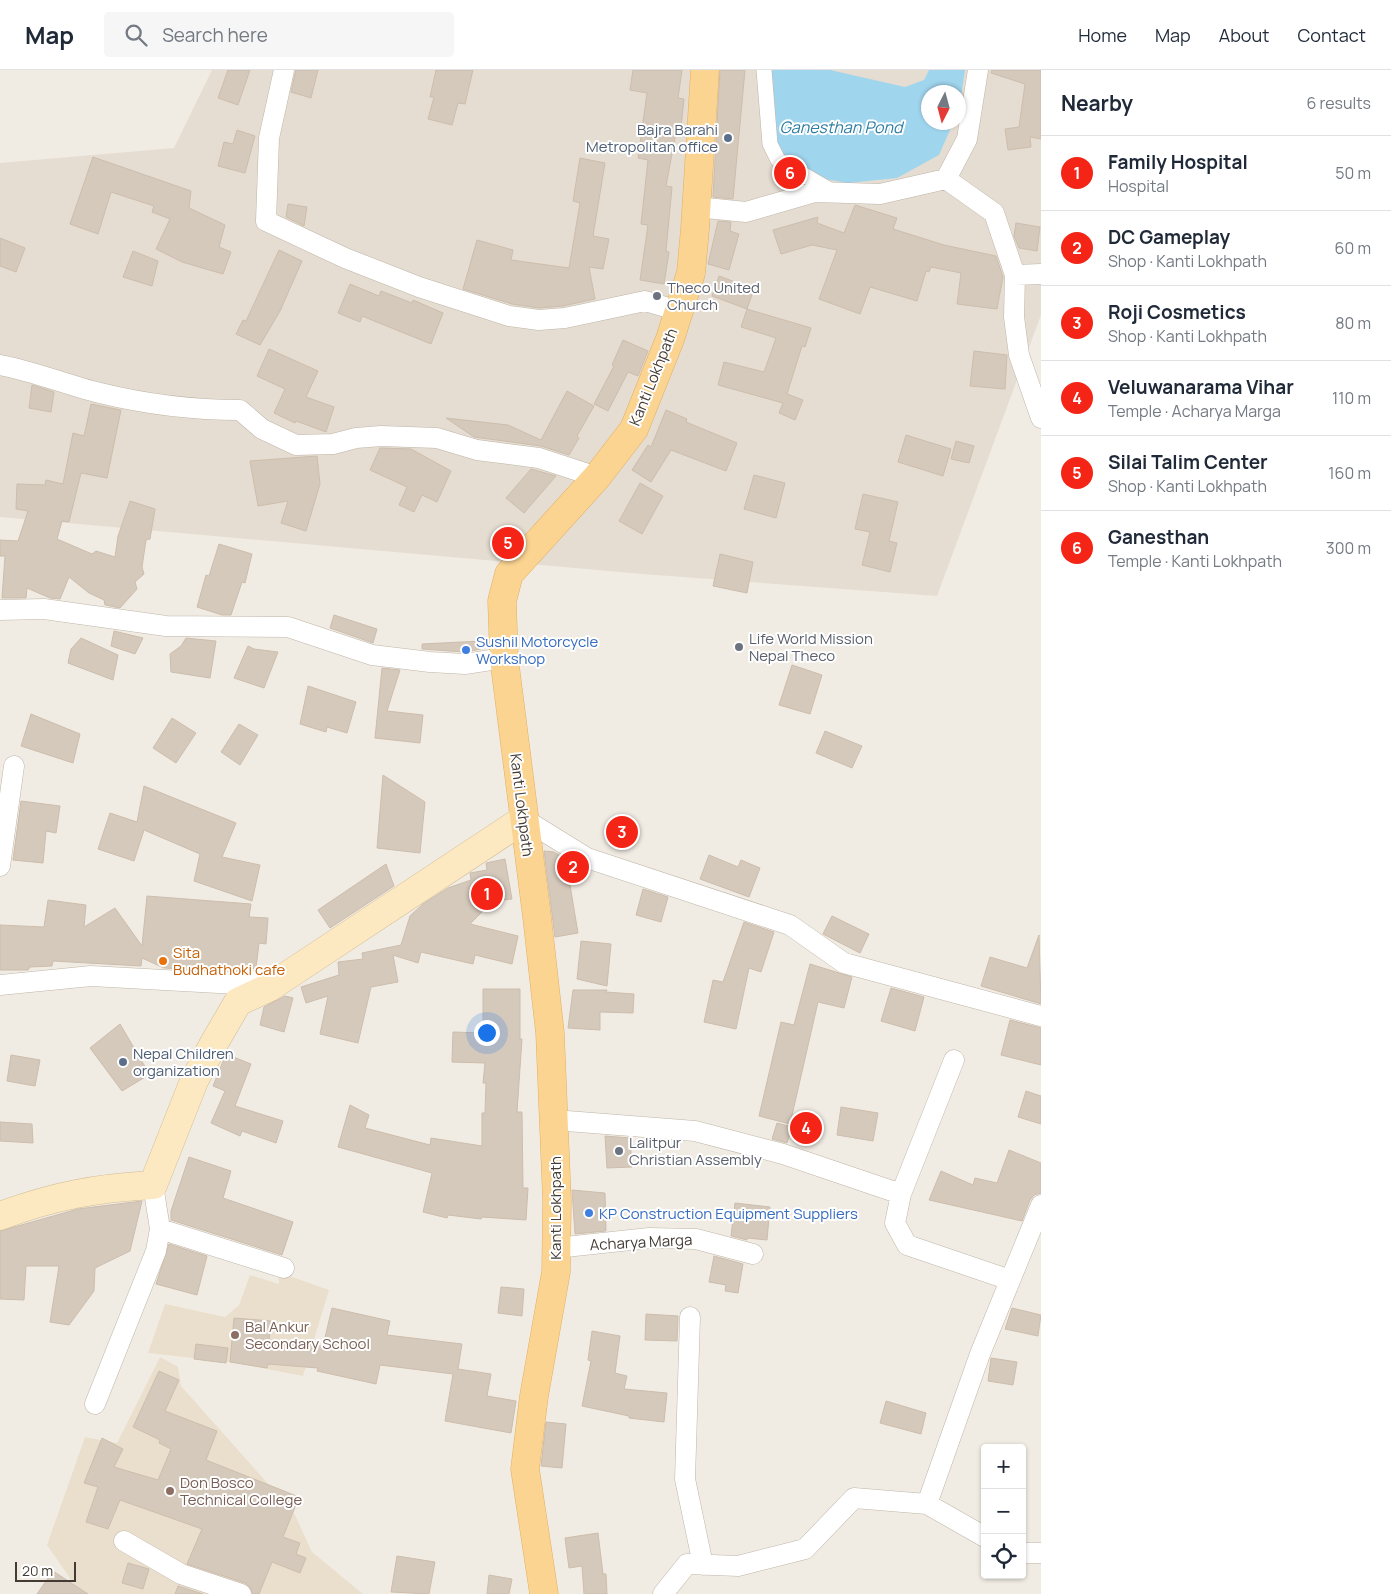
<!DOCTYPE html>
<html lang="en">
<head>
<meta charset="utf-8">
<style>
	:root { --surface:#fff; --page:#f6f6f7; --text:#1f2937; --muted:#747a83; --line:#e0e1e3; --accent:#f42417 }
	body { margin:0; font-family:Manrope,sans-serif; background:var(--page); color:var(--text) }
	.controls { position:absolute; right:15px; bottom:15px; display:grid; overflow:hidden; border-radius:5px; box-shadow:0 1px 4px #0004 }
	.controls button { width:45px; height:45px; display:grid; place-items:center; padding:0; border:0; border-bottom:1px solid var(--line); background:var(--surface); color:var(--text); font:25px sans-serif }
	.compass { position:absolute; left:921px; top:15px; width:45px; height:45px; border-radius:50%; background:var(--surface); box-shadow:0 1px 4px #0004; rotate:186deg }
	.scale { position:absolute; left:15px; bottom:12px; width:61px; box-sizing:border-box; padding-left:5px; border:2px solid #433b34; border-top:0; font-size:14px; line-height:18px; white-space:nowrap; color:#433b34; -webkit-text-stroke:4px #fff; paint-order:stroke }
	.you { position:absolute; left:486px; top:962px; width:18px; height:18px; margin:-12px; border:4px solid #fff; border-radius:50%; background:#1a73e8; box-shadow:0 0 0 8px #1a73e833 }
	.badge { display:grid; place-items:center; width:32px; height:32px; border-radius:50%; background:var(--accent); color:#fff; font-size:16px; font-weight:700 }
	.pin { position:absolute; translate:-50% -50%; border:2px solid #fff; box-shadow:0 1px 5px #0006 }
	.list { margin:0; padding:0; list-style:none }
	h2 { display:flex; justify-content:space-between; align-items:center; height:65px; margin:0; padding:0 20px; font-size:21px }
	h2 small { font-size:16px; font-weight:400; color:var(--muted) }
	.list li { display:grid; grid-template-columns:32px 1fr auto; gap:15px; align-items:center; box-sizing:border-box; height:75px; padding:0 20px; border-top:1px solid var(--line) }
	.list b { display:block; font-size:19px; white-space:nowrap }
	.list p { margin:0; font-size:16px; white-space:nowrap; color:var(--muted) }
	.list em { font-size:16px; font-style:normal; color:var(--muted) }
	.icon { flex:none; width:28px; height:28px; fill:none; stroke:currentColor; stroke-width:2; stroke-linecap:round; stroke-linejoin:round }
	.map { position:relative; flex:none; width:1041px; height:1524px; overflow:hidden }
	header { display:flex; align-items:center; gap:30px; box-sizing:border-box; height:70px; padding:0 25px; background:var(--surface); border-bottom:1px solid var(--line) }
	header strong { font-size:24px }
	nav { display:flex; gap:28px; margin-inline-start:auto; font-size:18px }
	.search { width:350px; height:45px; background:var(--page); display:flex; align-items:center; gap:12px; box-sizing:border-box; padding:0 18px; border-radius:5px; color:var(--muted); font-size:19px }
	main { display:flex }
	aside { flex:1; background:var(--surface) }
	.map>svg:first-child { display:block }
</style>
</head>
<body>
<header>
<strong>Map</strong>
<div class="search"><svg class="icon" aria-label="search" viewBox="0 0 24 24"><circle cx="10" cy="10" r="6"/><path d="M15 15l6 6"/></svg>Search here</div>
<nav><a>Home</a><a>Map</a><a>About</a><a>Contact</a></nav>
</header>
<main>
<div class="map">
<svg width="1041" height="1524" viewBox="0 0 1041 1524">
	<rect width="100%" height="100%" fill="#f1ece3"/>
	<path fill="#e5ddd1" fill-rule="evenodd" d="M 212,0 L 1041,0 L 1041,245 L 937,526 L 642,504 L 0,447 L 0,93 L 174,78 ZM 928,22 L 958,22 L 958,52 L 928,52 Z"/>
	<path fill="#eadfcd" d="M 278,1202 L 329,1220 L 303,1306 L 230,1292 L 148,1283 L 165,1234 L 225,1247 L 239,1235 L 250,1205 L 279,1214 Z
		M 160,1287 L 178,1297 L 181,1316 L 294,1443 L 312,1482 L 363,1524 L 81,1524 L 47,1475 L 85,1367 L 117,1373 Z"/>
	<path fill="#a0d5ee" d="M 767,0 L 830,0 L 905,17 L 924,10 L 929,0 L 965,0 L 959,40 L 958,22 L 928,22 L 928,52 L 953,53 L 939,85 L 897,108 L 848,113 L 819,108 L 781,87 L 775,74 Z"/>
	<path fill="#d5c9bc" stroke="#cdbdac" d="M 228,0 L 250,0 L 238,35 L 218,28 Z
		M 296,0 L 318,0 L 311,28 L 291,22 Z
		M 436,0 L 473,0 L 465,34 L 458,33 L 452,55 L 428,49 L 434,27 L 430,27 Z
		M 633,0 L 682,0 L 678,28 L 684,29 L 681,57 L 677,57 L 666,116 L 672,117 L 666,181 L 669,182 L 664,214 L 640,210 L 648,155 L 641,154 L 648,90 L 638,88 L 647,23 L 630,20 Z
		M 720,0 L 745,0 L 733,129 L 713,127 Z
		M 992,0 L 1041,0 L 1041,69 L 1030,67 L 1031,77 L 1008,80 L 1005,59 L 1019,57 L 1025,14 L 991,3 Z
		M 237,60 L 255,66 L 245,103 L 218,96 L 224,72 L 233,74 Z
		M 93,87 L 191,121 L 189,138 L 225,155 L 219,177 L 231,182 L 223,204 L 182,192 L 156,179 L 170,149 L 152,142 L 154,136 L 111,122 L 98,164 L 70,154 Z
		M 580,88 L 605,93 L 593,166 L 609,169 L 603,199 L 589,197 L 595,229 L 563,236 L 539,238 L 512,234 L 463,219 L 477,170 L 513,180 L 511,190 L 569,198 L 580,133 L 573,131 Z
		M 782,103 L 800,114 L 787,118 Z
		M 288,134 L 307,137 L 304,156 L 286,147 Z
		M 855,135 L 897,148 L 893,159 L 944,175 L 996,186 L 1003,207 L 997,239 L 957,234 L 961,203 L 931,197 L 929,202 L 926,201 L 917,231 L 870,217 L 860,244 L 819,229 L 837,180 L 812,175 L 781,184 L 773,160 L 818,147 L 817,153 L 844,163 Z
		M 718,151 L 731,152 L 730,161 L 739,164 L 729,200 L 708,194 Z
		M 1016,153 L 1040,157 L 1037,181 L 1019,178 L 1014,166 Z
		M 0,168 L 25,178 L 16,202 L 0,196 Z
		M 279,180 L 302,191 L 280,241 L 260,275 L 236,264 L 243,250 L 246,251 Z
		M 133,181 L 158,191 L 152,216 L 123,207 Z
		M 719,206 L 754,219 L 747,239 L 712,226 Z
		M 350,214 L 379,226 L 381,221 L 412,233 L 413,230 L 443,243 L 431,274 L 362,246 L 360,252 L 338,243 Z
		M 747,239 L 811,258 L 805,277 L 802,276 L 787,324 L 803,330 L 795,350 L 779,343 L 783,333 L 718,315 L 724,292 L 764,302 L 776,268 L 741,257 Z
		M 623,270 L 648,281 L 638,306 L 628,302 L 608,341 L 594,334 L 614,296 L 612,295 Z
		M 269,279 L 318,301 L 306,327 L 334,337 L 326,362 L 296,351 L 295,353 L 274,343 L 285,319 L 257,306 Z
		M 974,281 L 1007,285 L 1005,319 L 970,316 Z
		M 32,315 L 54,322 L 51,342 L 29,338 Z
		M 567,321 L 594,336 L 577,366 L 579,368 L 569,385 L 541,376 L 474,367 L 446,348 L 508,355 L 541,370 Z
		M 91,334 L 121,340 L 107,408 L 81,403 L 69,452 L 62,451 L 57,469 L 92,484 L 96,481 L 115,487 L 118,466 L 130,431 L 155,439 L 150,469 L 146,470 L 142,497 L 144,504 L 135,512 L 137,519 L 120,538 L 105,535 L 104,530 L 89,523 L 69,507 L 60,529 L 50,528 L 27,518 L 26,528 L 2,528 L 5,486 L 0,486 L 0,470 L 18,471 L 28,441 L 16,439 L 17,414 L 45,415 L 46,410 L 63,414 L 73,363 L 84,366 Z
		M 666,340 L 687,349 L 686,352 L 737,373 L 726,401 L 671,380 L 651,412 L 632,400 L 648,375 L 651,377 Z
		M 906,365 L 951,379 L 943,406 L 898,392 Z
		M 956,371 L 974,376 L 969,393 L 951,389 Z
		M 380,378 L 411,379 L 451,401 L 437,432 L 422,425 L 414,442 L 399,435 L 407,417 L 370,400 Z
		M 317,386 L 320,414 L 306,461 L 281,453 L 288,431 L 258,436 L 250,391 Z
		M 531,399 L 556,406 L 524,443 L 506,428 Z
		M 754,405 L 785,413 L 776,448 L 744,439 Z
		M 640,413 L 663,426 L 642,464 L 619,451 Z
		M 863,424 L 898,432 L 889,471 L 897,473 L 890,502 L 862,495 L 870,462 L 855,459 Z
		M 219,474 L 252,484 L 245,513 L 242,512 L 231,545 L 222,545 L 197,537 L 206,505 L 209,506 Z
		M 720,484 L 753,492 L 747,523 L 713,516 Z
		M 334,545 L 377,559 L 373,573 L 330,558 Z
		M 114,561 L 143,568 L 135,584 L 111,576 Z
		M 81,568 L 118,585 L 113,610 L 68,593 L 71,579 Z
		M 186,568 L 216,571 L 210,608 L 171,602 L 170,584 L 181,576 Z
		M 481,571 L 481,579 L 464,582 L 422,579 L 422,574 Z
		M 248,576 L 254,579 L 278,582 L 264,618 L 234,608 Z
		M 792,595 L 822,605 L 810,644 L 779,635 Z
		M 382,598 L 400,600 L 387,641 L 423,645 L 420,673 L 375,668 Z
		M 308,616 L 356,632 L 347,663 L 327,657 L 326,662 L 300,654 Z
		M 31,644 L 80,664 L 73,693 L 21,676 Z
		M 172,648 L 196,663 L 176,693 L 153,678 Z
		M 239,654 L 258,665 L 240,695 L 221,682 Z
		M 825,661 L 862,676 L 852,698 L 816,683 Z
		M 383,705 L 425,732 L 420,783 L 377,778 Z
		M 144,716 L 236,753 L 222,787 L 260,795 L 252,831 L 194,811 L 200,784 L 144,760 L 134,791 L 98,779 L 110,743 L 137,752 Z
		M 21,731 L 60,736 L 56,763 L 46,761 L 43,793 L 13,790 Z
		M 544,781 L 554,782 L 567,790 L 566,815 L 570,815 L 578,863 L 555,867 Z
		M 709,785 L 738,797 L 741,790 L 760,798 L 749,827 L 700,809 Z
		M 505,789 L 512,829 L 493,831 L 470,854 L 518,866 L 512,894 L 475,885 L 473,894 L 421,882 L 418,893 L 393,885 L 398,912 L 371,917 L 358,973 L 320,964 L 328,926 L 306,933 L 301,917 L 339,905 L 338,892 L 363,889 L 362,883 L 401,875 L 410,846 L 423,834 L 448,818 L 471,810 L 470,803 L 487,800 L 486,793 Z
		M 386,794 L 394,816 L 330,858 L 318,840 Z
		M 643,819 L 668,827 L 661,852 L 636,845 Z
		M 147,826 L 251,834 L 249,847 L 268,848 L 266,874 L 259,873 L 256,898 L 236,902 L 164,898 L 142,888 L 141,896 L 53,891 L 52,896 L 30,897 L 28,900 L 0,900 L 0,855 L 44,857 L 48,830 L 86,835 L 84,857 L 115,838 L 142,876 Z
		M 832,846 L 869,864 L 860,883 L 823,864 Z
		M 744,852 L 774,862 L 761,902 L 749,898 L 736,959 L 704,952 L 713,910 L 723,912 Z
		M 1039,865 L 1041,934 L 981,916 L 990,887 L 1027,898 Z
		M 581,871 L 611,874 L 607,916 L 577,909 Z
		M 810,894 L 852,907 L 844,938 L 818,932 L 790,1054 L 759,1046 L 781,952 L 794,955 Z
		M 891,918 L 924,927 L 915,961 L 881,951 Z
		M 483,919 L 520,919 L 520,969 L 522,969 L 517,1042 L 522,1042 L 523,1118 L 528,1118 L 526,1150 L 482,1147 L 481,1149 L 448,1145 L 447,1148 L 423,1142 L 432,1103 L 338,1077 L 350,1035 L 369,1045 L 365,1058 L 430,1075 L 431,1068 L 482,1076 L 482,1043 L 485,1043 L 486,1013 L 483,1013 L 485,993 L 452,992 L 453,962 L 483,963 Z
		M 573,920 L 607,920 L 606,922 L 634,924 L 633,943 L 600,942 L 600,960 L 568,958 Z
		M 285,926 L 293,928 L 284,962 L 260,955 L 264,937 Z
		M 1010,950 L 1041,958 L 1041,995 L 1001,985 Z
		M 120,954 L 147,1000 L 147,1006 L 122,1021 L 90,978 Z
		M 226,984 L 251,994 L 235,1036 L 283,1051 L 276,1073 L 242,1061 L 240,1066 L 211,1053 L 225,1021 L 213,1016 Z
		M 11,985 L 40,990 L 35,1016 L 7,1011 Z
		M 1026,1021 L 1041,1026 L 1041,1054 L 1018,1047 Z
		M 841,1037 L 878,1043 L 873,1071 L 837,1065 Z
		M 0,1052 L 32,1054 L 33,1073 L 0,1071 Z
		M 777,1053 L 792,1057 L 787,1073 L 772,1069 Z
		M 605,1066 L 630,1068 L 632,1097 L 607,1098 Z
		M 1009,1080 L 1041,1093 L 1041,1123 L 1034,1125 L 1030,1130 L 1022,1151 L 929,1130 L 941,1101 L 973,1115 L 975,1108 L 997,1113 Z
		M 189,1087 L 231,1101 L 223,1128 L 293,1152 L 282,1185 L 171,1150 L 171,1141 Z
		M 572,1120 L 605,1123 L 606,1161 L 575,1164 Z
		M 142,1131 L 130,1181 L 95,1198 L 94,1221 L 69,1255 L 50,1252 L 59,1196 L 26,1196 L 24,1230 L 0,1229 L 0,1161 L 78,1139 Z
		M 735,1133 L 770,1137 L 767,1170 L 747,1168 L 747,1170 L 731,1166 Z
		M 169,1174 L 207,1186 L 197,1225 L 156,1214 Z
		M 714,1186 L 743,1194 L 738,1223 L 725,1221 L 726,1215 L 709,1212 Z
		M 501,1217 L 524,1219 L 522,1246 L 498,1243 Z
		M 332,1238 L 390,1251 L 387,1265 L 462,1274 L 458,1299 L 491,1304 L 487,1326 L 516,1331 L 511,1363 L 445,1351 L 453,1304 L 380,1295 L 376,1314 L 317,1301 L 318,1298 L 268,1294 L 267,1298 L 230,1292 L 234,1248 L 271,1251 L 269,1270 L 323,1276 Z
		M 1012,1238 L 1041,1245 L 1038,1266 L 1005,1259 Z
		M 646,1244 L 678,1246 L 677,1271 L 645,1270 Z
		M 592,1261 L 620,1266 L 615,1303 L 627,1306 L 624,1319 L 667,1323 L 664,1352 L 629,1348 L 629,1346 L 582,1336 L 591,1291 L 588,1290 Z
		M 196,1274 L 228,1278 L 226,1293 L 194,1289 Z
		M 991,1288 L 1017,1292 L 1013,1315 L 988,1311 Z
		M 159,1301 L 179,1310 L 165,1341 L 217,1361 L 206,1390 L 299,1427 L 283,1467 L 300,1473 L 296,1484 L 306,1488 L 300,1503 L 272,1492 L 259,1524 L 253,1524 L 250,1517 L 245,1513 L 187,1494 L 202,1459 L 120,1430 L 108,1459 L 86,1452 L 98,1417 L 84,1413 L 102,1368 L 123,1379 L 114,1397 L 158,1410 L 171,1379 L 159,1373 L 160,1370 L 133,1357 Z
		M 886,1331 L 926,1343 L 921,1364 L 880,1353 Z
		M 546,1352 L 566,1354 L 562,1398 L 541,1396 Z
		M 598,1463 L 603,1504 L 606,1504 L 607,1524 L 584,1524 L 582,1496 L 569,1498 L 565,1468 Z
		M 397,1486 L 435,1492 L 429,1524 L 391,1522 Z
		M 128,1493 L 149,1499 L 143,1519 L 122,1513 Z
		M 53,1501 L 88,1524 L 37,1524 Z
		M 489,1505 L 512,1509 L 509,1524 L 487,1524 Z
		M 178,1516 L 203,1524 L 175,1524 Z"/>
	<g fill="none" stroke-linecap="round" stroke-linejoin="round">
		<defs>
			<path id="pedestrian" d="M 764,0 L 770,74 L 778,90 L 835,123"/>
			<path id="minor" d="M 284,0 L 269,68 L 266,151 L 345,188 L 419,217 L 509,246 L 539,250 L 565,248 L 645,231 L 679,241
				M 946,109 L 967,69 L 978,0
				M 696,137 L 746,142 L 815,122 L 880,124 L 946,109 L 994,143 L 1015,205 L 1014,247 L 1019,285 L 1041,348
				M 1015,205 L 1041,204
				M 0,295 C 34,301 66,315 100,323 C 145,334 193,340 240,340 L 262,359 L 296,375 L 333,374 L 356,368 L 381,366 L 437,368 L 477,380 L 539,388 L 597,407
				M 0,540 L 44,539 L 166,556 L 288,557 L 372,585 L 430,592 L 465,594 L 504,588
				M 524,749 L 587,788 L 790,855 L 844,893 L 1041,946
				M 0,796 L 14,696
				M 0,915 L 91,906 L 237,914 L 275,907
				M 554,1050 L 695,1061 L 783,1084 L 901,1124 L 895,1153 L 907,1175 L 1010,1210
				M 901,1124 L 954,990
				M 160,1159 L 284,1198
				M 556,1178 L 649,1168 L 696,1169 L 753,1184
				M 690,1247 L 685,1409 L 703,1495
				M 95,1334 L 156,1181 L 160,1159 L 153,1115
				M 927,1434 L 985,1467
				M 124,1471 L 181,1504 L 241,1524
				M 1022,1483 L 1041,1483
				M 663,1524 L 687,1494 L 738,1496 L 805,1479 L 854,1428 L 927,1434 L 980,1284 L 1041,1135"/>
			<path id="secondary" d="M 0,1146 C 53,1126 97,1118 153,1115 L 194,1011 L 213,975 L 238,932 L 270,917 L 524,749"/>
			<path id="primary" d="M 544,1524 L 525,1399 L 534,1326 L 556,1202 L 557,1131 L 550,963 L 537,847 L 504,588 L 502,531 L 509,504 L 597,407 L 634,359 L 670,269 L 691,203 L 695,159 L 705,0"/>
		</defs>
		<use href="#pedestrian" stroke="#bfb5a9" stroke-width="16"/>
		<use href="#minor" stroke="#bfb5a9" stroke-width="21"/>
		<use href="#secondary" stroke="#d0bb94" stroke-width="29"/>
		<use href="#primary" stroke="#e0af63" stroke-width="29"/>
		<use href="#pedestrian" stroke="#fff" stroke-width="15"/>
		<use href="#minor" stroke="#fff" stroke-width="20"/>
		<use href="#secondary" stroke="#fde9c1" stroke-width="28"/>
		<use href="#primary" stroke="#fbd492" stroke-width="28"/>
	</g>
	<g fill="#5c6f8a" stroke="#fff" stroke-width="2">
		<circle cx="728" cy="68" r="5"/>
		<circle cx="123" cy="992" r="5"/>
	</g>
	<g fill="#6b7280" stroke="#fff" stroke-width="2">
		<circle cx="657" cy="226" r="5"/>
		<circle cx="739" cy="577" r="5"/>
		<circle cx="619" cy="1081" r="5"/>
	</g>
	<g fill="#3f7fe0" stroke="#fff" stroke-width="2">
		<circle cx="466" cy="580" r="5"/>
		<circle cx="589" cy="1143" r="5"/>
	</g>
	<circle fill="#e8710a" stroke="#fff" stroke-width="2" cx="163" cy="891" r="5"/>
	<g fill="#8d6e63" stroke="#fff" stroke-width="2">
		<circle cx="235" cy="1265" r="5"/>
		<circle cx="170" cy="1421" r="5"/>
	</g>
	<g text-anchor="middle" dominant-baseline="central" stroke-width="4" stroke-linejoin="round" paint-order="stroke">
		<g font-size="15" fill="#4e5e75" stroke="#fff" text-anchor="end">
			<text x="718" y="59">Bajra Barahi<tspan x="718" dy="17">Metropolitan office</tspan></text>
			<text x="133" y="983" text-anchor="start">Nepal Children<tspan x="133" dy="17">organization</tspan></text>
		</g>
		<g font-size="15" fill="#5b616d" stroke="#fff" text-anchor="start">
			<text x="667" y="217">Theco United<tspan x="667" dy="17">Church</tspan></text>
			<text x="749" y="568">Life World Mission<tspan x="749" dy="17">Nepal Theco</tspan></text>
			<text x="629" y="1072">Lalitpur<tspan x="629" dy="17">Christian Assembly</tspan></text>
		</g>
		<g font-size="15" fill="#433b34" stroke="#fff">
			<text transform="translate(653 307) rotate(-68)">Kanti Lokhpath</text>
			<text transform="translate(522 735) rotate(83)">Kanti Lokhpath</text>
			<text transform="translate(555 1138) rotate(-90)">Kanti Lokhpath</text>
			<text transform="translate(641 1172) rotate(-3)">Acharya Marga</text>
		</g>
		<g font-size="15" fill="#366cbe" stroke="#fff" text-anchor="start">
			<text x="476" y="571">Sushil Motorcycle<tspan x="476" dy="17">Workshop</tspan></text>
			<text x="599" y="1143">KP Construction Equipment Suppliers</text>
		</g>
		<g font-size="15" fill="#c56008" stroke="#fff" text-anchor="start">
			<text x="173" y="882">Sita<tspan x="173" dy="17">Budhathoki cafe</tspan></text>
		</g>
		<g font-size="15" fill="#785e54" stroke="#fff" text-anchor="start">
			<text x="245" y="1256">Bal Ankur<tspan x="245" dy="17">Secondary School</tspan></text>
			<text x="180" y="1412">Don Bosco<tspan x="180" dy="17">Technical College</tspan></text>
		</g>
		<g font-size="16" font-style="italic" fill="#2e7da3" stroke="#fff">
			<text x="841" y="57">Ganesthan Pond</text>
		</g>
	</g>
</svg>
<div class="controls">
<button>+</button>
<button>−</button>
<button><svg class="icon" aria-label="locate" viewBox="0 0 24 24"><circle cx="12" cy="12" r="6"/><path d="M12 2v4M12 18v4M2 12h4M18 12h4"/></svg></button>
</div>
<svg class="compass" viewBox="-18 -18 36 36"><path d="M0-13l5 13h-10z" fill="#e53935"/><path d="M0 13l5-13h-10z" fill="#747a83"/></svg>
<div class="scale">20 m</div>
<div class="you"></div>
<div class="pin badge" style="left:487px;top:824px">1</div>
<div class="pin badge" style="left:573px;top:797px">2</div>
<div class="pin badge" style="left:622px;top:762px">3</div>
<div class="pin badge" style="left:806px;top:1058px">4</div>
<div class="pin badge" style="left:508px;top:473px">5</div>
<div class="pin badge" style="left:790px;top:103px">6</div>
</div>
<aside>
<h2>Nearby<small>6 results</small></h2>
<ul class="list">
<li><span class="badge">1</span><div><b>Family Hospital</b><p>Hospital</p></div><em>50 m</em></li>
<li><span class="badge">2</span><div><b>DC Gameplay</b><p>Shop · Kanti Lokhpath</p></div><em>60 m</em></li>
<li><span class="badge">3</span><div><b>Roji Cosmetics</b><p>Shop · Kanti Lokhpath</p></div><em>80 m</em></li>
<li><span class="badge">4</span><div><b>Veluwanarama Vihar</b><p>Temple · Acharya Marga</p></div><em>110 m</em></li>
<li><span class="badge">5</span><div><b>Silai Talim Center</b><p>Shop · Kanti Lokhpath</p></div><em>160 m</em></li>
<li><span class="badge">6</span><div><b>Ganesthan</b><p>Temple · Kanti Lokhpath</p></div><em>300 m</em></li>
</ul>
</aside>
</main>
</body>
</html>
